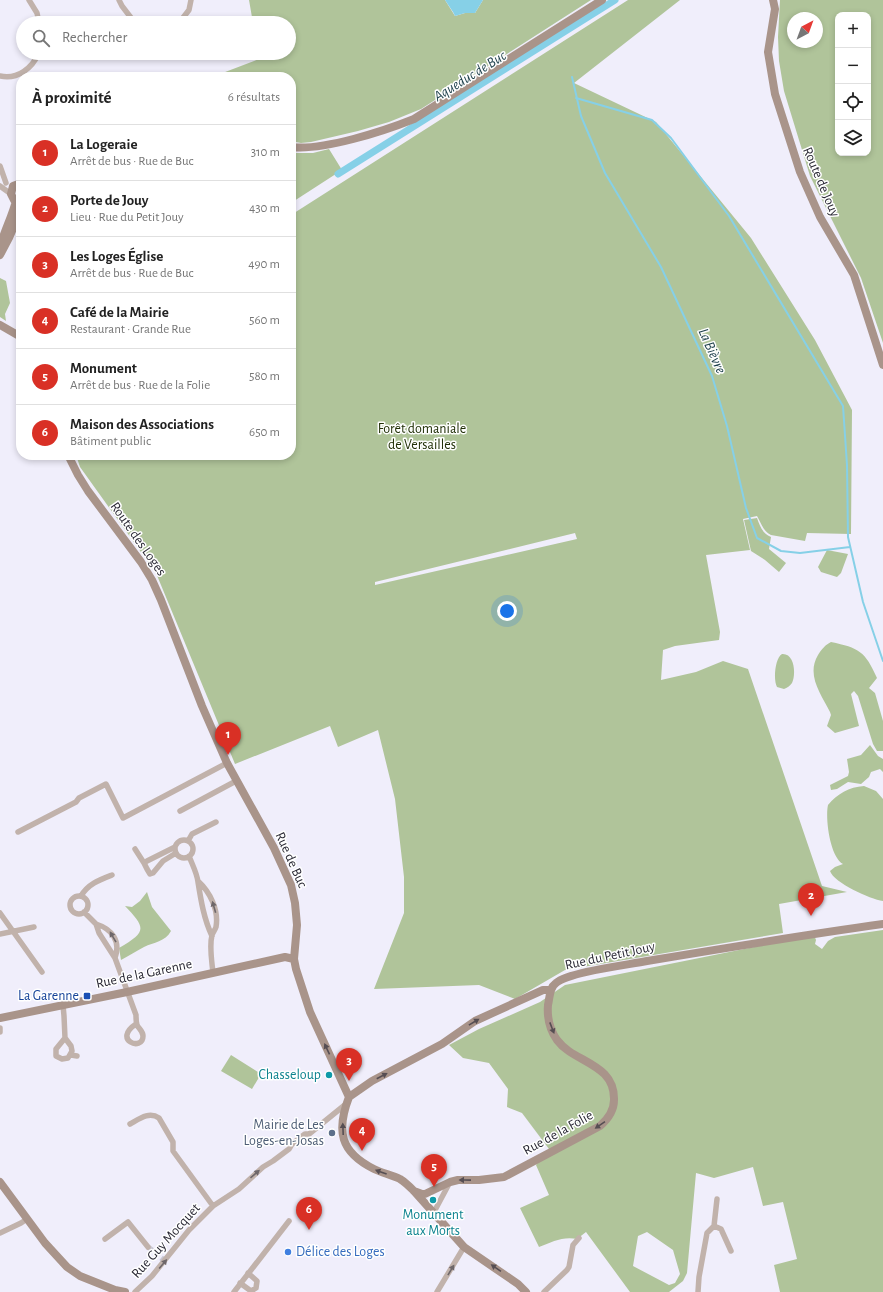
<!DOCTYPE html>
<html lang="fr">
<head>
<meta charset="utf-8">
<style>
	:root { --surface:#fff; --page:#f6f6f6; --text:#222; --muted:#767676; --line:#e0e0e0; --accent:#d93025 }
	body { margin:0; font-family:"Alegreya Sans",sans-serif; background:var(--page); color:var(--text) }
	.controls { position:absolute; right:12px; top:12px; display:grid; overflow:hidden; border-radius:8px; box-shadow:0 2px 6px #0003 }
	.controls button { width:36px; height:36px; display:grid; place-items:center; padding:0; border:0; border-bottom:1px solid var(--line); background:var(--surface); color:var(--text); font:20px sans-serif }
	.compass { position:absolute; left:787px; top:12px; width:36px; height:36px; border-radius:50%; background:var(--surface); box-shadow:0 2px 6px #0003; rotate:41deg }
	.you { position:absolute; left:507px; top:611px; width:14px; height:14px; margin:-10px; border:3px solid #fff; border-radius:50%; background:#1a73e8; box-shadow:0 0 0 6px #1a73e833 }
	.badge { display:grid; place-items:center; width:26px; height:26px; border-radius:50%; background:var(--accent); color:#fff; font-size:13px; font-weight:700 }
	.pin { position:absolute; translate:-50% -33px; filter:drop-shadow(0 1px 2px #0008) }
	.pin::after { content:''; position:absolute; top:21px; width:14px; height:12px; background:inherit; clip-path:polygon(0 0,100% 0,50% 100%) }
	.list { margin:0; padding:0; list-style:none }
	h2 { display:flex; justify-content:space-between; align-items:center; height:52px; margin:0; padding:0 16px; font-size:17px }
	h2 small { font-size:13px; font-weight:400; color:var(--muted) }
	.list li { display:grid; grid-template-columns:26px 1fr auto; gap:12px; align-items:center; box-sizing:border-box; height:56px; padding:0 16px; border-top:1px solid var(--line) }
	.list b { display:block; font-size:15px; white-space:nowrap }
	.list p { margin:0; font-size:13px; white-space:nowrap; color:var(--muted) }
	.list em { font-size:13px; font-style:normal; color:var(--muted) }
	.icon { flex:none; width:22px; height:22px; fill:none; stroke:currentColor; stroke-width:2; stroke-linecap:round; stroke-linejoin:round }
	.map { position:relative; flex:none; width:883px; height:1292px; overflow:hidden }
	.search { position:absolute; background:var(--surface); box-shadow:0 2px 6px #0003; left:16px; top:16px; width:280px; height:44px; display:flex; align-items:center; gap:10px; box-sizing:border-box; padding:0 14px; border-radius:22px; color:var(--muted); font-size:15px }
	.panel { position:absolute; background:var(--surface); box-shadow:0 2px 6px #0003; left:16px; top:72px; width:280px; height:388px; border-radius:16px }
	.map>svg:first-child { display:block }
</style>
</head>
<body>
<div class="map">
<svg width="883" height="1292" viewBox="0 0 883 1292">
	<rect width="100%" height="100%" fill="#f0eefb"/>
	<path fill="#b0c49a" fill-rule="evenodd" d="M 249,0 L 445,0 L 455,16 L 465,13 L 475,13 L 483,0 L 591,0 L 421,109 L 389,122 L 358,131 L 311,142 L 301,143 L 291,141 L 291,77 L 212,77 L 259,59 L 258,53 L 289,53 L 289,23 L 253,23 Z
		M 628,0 L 680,0 L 574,83 L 656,122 L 751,238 L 815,340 L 852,410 L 851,534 L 807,533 L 805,541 L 771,535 C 763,531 761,523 757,516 L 743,519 L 750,550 L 706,555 L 720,632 L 719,640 L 675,646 L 663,650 L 661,680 L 696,672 L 723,661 L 748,669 L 822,886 L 847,892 L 779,904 L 783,933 L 565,970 L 515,999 L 479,985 L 374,989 L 404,913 L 404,877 L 395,799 L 378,730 L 338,747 L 330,726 L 235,764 L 156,573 L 80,467 L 76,455 L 291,455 L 291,215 ZM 575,533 L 577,539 L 375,585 L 375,582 Z
		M 780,0 L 883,0 L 883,343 L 861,278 L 810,176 L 784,91 L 779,61 L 778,37 ZM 838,15 L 868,15 L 868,153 L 838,153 ZM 793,18 L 817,18 L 817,42 L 793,42 Z
		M 329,149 L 342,170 L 291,203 L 291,153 L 313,153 Z
		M 0,278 L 6,281 L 10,303 L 5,314 L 6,321 L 0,317 Z
		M 757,518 C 760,526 762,533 771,537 L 769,549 L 786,563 L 779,572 L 765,560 L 751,551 L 744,520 Z
		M 827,550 L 848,554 L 841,573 L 837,577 L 821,572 L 818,567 Z
		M 831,642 C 859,648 865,651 877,678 L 869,688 L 875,693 L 883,721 L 883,751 L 877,751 L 873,744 L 858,696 L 854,691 L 851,694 L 859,726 L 835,733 L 827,726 L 831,715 L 830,712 C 821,694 806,675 818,655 C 822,649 825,645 831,642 Z
		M 782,654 C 795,653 796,675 792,683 C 790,686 787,688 784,689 L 777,687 C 773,680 775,658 782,654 Z
		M 870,745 L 878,756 L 883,759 L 883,772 L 880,769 L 871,772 L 869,777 L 861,784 L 848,782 L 837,789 L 831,790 L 830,785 L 848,776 L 849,772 L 847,759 L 861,755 Z
		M 864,786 L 876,791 L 883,799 L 883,901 C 870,899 834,883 830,871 L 835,867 L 843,864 C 830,857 825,818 828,805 C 837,794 849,787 864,786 Z
		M 147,892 L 152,907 L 171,931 C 165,942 154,942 144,947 C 136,951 129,956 121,960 L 119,948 C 147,932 146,928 125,906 L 132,907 L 140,901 Z
		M 883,930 L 883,1292 L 780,1292 L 774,1265 L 797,1259 L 783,1202 L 763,1206 L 753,1167 L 714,1178 L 696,1173 L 687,1273 L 683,1281 L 669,1292 L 630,1292 L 586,1232 L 577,1239 C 563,1236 552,1242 539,1247 L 520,1208 L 549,1195 L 536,1165 L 549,1149 L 522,1113 L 507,1107 L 508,1089 L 489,1063 L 463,1058 L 449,1045 L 479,1029 L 540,1002 L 565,985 L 814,935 L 816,940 L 815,944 L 822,949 L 828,941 L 835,937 ZM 647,1232 L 673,1250 L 680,1274 L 675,1283 L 669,1285 L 633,1266 L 638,1236 Z
		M 231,1055 L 261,1074 L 252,1089 L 221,1071 Z"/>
	<path fill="#86d0e7" d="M 445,0 L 483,0 L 475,13 L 465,13 L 455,16 L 453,12 Z"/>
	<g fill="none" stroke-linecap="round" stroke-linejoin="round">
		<path stroke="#86d0e7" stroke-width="2" d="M 572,77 L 581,116 L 605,173 L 661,267 L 712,376 L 727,426 L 746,508 L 757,538 L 781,551 L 800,553 L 850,547
			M 576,98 L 652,120 L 671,138 L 729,216 L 843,406 L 847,465 L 848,537 L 863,602 L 883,661"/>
		<path stroke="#86d0e7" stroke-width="7" d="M 338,174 L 615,0"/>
		<path stroke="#c8c7d3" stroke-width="5.5" stroke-dasharray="5.5 3" stroke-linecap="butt" d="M 148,1247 L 165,1261"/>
		<path stroke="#c1b2ab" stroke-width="5.5" d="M 29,0 L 37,13 L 39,23
			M 119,0 L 122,6 L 135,23
			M 179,23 L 189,10 L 191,0
			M 126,56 L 130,53
			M 0,76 C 18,80 32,68 39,53
			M 0,166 L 6,183
			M 0,186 L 11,194
			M 180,811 L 236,781
			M 18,832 L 76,802 L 79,798 L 106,784 L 123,818 L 227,763
			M175 849a9 9 0 1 1 18 0a9 9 0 1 1-18 0Z
			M 188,841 L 192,834 L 216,822
			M 175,847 L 147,861 L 144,863 L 147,869 L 150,874 L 153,873 L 163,861 L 176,853
			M 135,849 L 144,863
			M 189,856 C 192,864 197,873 198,882 C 201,901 204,919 212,936
			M 198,881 C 210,892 219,910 216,927 C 215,930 213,932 212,935 C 209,947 212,962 213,973
			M 81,896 C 88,884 99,880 112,875
			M70 905a9 9 0 1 1 18 0a9 9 0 1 1-18 0Z
			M 84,912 L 96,924 L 99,933 L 115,958 L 136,1015 C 136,1019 136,1022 137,1025 C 139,1029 143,1031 143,1036 C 143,1052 112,1040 136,1024
			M 0,913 L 42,972
			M 96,924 C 112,929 121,941 115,958
			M 0,934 L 34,927
			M 63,1005 L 64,1016 L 65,1038 L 71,1046 L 72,1051 L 68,1058 L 62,1059 L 56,1056 L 56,1049 L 65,1038
			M 0,1028 L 0,1032
			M 71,1055 L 77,1056
			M 130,1124 C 139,1119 149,1111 159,1118 L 173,1142 L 173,1151 L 213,1206
			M 717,1199 L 714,1226 L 721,1229 L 731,1251
			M 434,1212 L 450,1182
			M 0,1233 L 21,1223 L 27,1219
			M 105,1239 L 128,1222 L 148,1247
			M 240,1283 L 251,1291 L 256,1288 L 257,1281 L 248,1273
			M 135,1292 L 152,1276 L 189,1230 L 213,1206 L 239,1189 L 263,1167 L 273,1161 L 289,1149 L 292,1144 L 305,1134 L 309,1134 L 346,1104
			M 234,1292 L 289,1221
			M 437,1292 L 464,1247
			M 544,1292 L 567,1270 L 569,1267 L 573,1245 L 579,1238
			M 698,1292 L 699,1277 L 707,1233 L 714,1226"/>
		<path stroke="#a9948a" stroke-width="8" d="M 773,0 L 775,9 L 768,52 L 775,94 L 800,172 L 820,217 L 854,275 L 883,365
			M 291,147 C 323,151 384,131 414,119 L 602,0
			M 21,183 L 13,186 L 11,194 L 14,200 L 21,203
			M 0,247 C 4,231 12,217 16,201
			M 0,255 L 9,238 L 21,210
			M 0,325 L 21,337
			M 68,455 L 78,475 L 88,491 L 141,562 L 152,580 L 161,600 L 202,706 L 227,763 L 274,848 L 291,885 L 295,903 L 297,925 L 294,959 L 296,969 L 310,1012 L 349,1097
			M 0,1018 L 127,992 L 285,957 L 294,959
			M 349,1097 C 336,1131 340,1152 374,1169 C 382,1173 392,1175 400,1179 C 405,1182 410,1187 414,1191 L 464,1247 L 518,1284 L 526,1292
			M 349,1097 L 372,1081 L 442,1044 L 475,1021 L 543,990 L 551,990
			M 0,1182 L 45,1243 L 67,1267 L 80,1276 L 115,1290 L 125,1292
			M 414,1191 L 422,1194 L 425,1194 L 450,1182 L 458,1180 L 479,1180 L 504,1177 L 600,1126 C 608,1119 614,1111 614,1100 C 615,1063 574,1063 557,1040 C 550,1030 547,1017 548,1005 C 550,997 549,988 556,983 C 569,972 627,965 647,961 C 725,948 804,935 883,924"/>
	</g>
	<defs><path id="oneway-solid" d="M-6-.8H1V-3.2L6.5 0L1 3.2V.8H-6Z"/></defs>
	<g fill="#6e676a">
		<use href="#oneway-solid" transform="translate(214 907) rotate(-106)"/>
		<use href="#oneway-solid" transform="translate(113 937) rotate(-120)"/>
		<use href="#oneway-solid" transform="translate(255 1174) rotate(-41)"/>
		<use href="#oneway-solid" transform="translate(163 1264) rotate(-50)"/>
		<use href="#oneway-solid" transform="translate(451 1270) rotate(-59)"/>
	</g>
	<g fill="#564e53">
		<use href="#oneway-solid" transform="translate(474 1022) rotate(-31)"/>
		<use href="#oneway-solid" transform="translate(552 1028) rotate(69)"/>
		<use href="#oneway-solid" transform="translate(327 1049) rotate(-115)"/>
		<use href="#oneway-solid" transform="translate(382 1076) rotate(-28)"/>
		<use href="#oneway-solid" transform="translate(600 1125) rotate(146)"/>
		<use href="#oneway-solid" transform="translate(343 1129) rotate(-92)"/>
		<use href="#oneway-solid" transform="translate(381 1172) rotate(-160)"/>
		<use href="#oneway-solid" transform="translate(465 1180) rotate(-179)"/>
		<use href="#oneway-solid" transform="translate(496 1268) rotate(-146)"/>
	</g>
	<rect fill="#1a4fb4" stroke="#fff" stroke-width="1.5" x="83" y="992" width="8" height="8" rx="2"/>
	<g fill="#0f9aa8" stroke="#fff" stroke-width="1.5">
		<circle cx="329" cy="1075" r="4"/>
		<circle cx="433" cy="1200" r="4"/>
	</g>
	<circle fill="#5c6f8a" stroke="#fff" stroke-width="1.5" cx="332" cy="1133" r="4"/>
	<circle fill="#3f7fe0" stroke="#fff" stroke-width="1.5" cx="288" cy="1252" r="4"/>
	<g text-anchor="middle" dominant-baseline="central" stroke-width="3" stroke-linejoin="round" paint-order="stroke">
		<g font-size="14" fill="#2a2935" stroke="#fff">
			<text transform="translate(821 182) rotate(67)">Route de Jouy</text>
			<text transform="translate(138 539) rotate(55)">Route des Loges</text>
			<text transform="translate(291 860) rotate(66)">Rue de Buc</text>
			<text transform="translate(610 956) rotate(-12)">Rue du Petit Jouy</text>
			<text transform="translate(144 974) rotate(-12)">Rue de la Garenne</text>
			<text transform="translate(558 1133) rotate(-29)">Rue de la Folie</text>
			<text transform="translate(166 1241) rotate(-48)">Rue Guy Mocquet</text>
		</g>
		<g font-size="14" fill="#213007" stroke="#fff">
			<text x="422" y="429">Forêt domaniale<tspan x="422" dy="16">de Versailles</tspan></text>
		</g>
		<g font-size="14" fill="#164399" stroke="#fff" text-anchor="end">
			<text x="79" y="996">La Garenne</text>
		</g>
		<g font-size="14" fill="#0d838f" stroke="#fff" text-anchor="end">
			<text x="321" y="1075">Chasseloup</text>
			<text x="433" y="1215" text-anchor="middle">Monument<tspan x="433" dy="16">aux Morts</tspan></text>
		</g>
		<g font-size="14" fill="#4e5e75" stroke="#fff" text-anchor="end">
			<text x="324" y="1125">Mairie de Les<tspan x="324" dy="16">Loges-en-Josas</tspan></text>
		</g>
		<g font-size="14" fill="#366cbe" stroke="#fff" text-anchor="start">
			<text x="296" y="1252">Délice des Loges</text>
		</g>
		<g font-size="15" font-style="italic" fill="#1a3d48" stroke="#fff">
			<text transform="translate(470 76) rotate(-32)">Aqueduc de Buc</text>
			<text transform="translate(712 351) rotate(66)">La Bièvre</text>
		</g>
	</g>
</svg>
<div class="controls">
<button>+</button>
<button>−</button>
<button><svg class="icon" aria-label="locate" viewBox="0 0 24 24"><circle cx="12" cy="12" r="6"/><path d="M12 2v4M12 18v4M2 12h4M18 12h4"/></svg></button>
<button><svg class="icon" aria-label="layers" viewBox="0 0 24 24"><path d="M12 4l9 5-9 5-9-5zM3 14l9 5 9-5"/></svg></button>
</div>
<svg class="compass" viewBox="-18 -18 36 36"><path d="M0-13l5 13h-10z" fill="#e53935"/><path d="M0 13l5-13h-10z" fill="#767676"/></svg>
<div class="you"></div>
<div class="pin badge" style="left:228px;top:755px">1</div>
<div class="pin badge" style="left:811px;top:916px">2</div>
<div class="pin badge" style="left:349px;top:1081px">3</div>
<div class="pin badge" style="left:362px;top:1151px">4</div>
<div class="pin badge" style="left:434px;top:1187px">5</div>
<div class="pin badge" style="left:309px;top:1230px">6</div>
<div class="search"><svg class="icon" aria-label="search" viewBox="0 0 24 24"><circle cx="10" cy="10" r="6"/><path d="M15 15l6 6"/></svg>Rechercher</div>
<section class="panel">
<h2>À proximité<small>6 résultats</small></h2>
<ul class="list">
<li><span class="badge">1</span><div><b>La Logeraie</b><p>Arrêt de bus · Rue de Buc</p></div><em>310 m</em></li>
<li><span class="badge">2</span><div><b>Porte de Jouy</b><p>Lieu · Rue du Petit Jouy</p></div><em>430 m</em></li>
<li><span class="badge">3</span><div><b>Les Loges Église</b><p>Arrêt de bus · Rue de Buc</p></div><em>490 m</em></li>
<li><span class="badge">4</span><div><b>Café de la Mairie</b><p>Restaurant · Grande Rue</p></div><em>560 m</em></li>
<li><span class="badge">5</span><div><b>Monument</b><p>Arrêt de bus · Rue de la Folie</p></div><em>580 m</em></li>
<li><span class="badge">6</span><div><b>Maison des Associations</b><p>Bâtiment public</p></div><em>650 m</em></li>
</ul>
</section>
</div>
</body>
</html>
